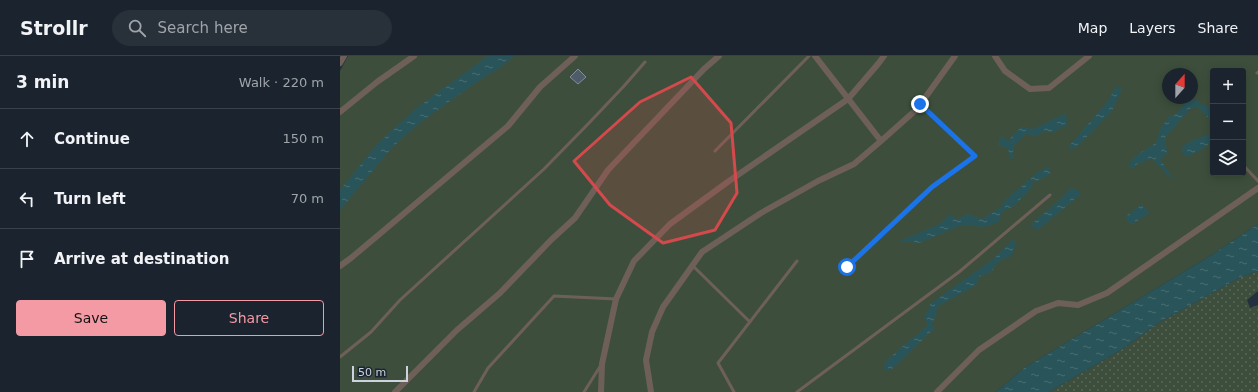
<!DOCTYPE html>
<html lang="en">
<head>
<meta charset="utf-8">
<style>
	:root { --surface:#1b242e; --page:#28303a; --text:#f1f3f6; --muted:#a0a4aa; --line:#39414a; --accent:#f49aa5 }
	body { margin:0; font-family:"DejaVu Sans",sans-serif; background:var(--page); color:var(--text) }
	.controls { position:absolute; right:12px; top:12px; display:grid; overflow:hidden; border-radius:4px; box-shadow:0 2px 10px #0003 }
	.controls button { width:36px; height:36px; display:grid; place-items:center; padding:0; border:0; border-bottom:1px solid var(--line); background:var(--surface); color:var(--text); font:20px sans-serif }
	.compass { position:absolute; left:822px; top:12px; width:36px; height:36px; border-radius:50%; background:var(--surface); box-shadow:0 2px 10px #0003; rotate:21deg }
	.scale { position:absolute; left:12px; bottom:10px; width:56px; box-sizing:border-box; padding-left:4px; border:2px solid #ccd3dc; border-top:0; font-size:11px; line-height:14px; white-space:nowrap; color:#ccd3dc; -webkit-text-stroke:3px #1b2633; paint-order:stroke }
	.stop { position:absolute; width:12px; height:12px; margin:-9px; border:3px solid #1a73e8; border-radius:50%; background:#fff }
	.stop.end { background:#1a73e8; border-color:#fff; box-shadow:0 1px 4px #0008 }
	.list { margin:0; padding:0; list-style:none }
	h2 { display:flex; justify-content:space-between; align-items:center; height:52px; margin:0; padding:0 16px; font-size:17px }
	h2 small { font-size:13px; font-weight:400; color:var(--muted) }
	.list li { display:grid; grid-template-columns:26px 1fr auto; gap:12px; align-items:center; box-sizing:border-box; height:60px; padding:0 16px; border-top:1px solid var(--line) }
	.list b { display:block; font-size:15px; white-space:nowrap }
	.list em { font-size:13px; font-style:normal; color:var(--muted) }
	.actions { display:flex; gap:8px; padding:12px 16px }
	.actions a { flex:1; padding:9px 0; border:1px solid var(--accent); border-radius:4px; text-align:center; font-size:14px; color:var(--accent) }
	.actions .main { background:var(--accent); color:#111 }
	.icon { flex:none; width:22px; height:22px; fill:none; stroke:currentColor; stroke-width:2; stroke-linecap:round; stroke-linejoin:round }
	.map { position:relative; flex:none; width:918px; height:336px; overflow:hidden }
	header { display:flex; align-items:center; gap:24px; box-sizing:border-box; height:56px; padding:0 20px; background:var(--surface); border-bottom:1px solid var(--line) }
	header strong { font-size:19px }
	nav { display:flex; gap:22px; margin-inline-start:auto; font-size:14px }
	.search { width:280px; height:36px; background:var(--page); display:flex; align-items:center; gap:10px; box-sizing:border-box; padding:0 14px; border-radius:22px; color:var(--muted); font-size:15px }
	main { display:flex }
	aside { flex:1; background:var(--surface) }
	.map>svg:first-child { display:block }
</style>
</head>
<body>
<header>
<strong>Strollr</strong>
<div class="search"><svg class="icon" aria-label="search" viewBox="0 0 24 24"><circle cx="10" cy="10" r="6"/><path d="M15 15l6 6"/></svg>Search here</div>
<nav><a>Map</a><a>Layers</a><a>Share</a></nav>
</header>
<main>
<aside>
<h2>3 min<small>Walk · 220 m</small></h2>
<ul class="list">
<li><svg class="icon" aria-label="ahead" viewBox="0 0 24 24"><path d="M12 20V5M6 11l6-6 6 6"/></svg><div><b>Continue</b></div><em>150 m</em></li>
<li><svg class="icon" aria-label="left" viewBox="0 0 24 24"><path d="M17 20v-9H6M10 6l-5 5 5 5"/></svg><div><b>Turn left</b></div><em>70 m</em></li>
<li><svg class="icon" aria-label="arrive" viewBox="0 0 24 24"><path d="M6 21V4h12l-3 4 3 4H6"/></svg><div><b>Arrive at destination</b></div></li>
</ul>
<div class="actions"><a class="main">Save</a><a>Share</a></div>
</aside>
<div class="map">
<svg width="918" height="336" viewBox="0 0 918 336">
	<defs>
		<pattern id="grass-dots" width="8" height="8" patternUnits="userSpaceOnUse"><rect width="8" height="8" fill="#3d4f3c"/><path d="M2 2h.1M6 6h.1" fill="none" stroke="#586758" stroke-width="1.8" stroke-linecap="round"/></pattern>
		<pattern id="water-ripples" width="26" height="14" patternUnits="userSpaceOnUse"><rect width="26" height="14" fill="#29555a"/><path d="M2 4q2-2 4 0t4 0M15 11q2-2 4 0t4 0" fill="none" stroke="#476d71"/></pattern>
	</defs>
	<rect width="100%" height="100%" fill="#24303e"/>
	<path fill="url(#grass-dots)" d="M 918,215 L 918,235 L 907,244 L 910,252 L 918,249 L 918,336 L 709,336 L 784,292 L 818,267 L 901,221 Z"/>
	<path fill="#3d4f3c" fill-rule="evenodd" d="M 8,0 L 918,0 L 918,168 L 870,200 L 684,312 L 656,336 L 0,336 L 0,15 ZM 873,15 L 903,15 L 903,117 L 873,117 ZM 828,18 L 852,18 L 852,42 L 828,42 Z"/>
	<path fill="url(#water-ripples)" d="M 148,0 L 174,0 L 161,11 L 137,26 L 85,63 L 68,77 L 50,94 L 0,154 L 0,134 L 38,87 L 79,50 Z
		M 776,30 L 782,33 L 772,55 L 736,92 L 729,93 L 730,89 L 768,45 Z
		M 857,44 L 860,48 L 873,53 L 873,60 L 870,64 L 858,51 L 851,52 L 824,83 L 826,88 L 827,98 L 820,103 L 834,124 L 827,119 L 812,102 L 796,109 L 792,113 L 788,110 L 795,100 L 816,87 L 821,71 L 831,59 L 834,60 L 847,45 Z
		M 726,57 L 727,69 L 712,77 L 705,75 L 697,80 L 686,78 L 673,91 L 674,102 L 670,103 L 668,92 L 660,90 L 659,84 L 661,80 L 669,85 C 672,79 677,76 681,71 L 693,73 Z
		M 871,78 L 872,85 C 865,93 856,96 847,101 L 841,95 C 844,85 862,81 871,78 Z
		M 710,110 L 710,118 L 698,125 L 693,124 L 692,131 L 674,150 L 661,156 L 660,165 L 651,169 L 642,171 L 632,169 L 619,170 L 579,187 L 559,185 L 598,169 L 611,158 L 616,164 L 627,158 L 642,163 L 661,151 L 665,144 L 698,116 Z
		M 731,132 L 737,134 L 741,138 L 698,174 L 690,169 L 717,146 Z
		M 802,148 L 809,157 L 791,169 L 785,161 Z
		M 918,168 L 918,215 L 901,221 L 818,267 L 784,292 L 709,336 L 656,336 L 684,312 L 870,200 Z
		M 672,184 L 676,186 L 672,199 L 658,206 L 651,216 L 639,221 L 636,229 L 597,251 L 596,260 L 592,267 L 594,273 L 551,314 L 544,313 L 545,306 L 558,294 L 583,274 L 588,268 L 584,260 L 590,252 L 590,248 L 652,204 Z"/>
	<path fill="#4e5b69" stroke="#808e9e" d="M 238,13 L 246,21 L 238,28 L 230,21 Z"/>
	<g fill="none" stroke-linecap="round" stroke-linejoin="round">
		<path stroke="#6e6058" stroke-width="3" d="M 917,17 L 918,16
			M 375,95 L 469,0
			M 903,109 L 918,125
			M 353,210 L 410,266
			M 507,211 L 592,131 L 635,100 L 581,48
			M 0,301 L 31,276 L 60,244 L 204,113 L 249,67 L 284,30 L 305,6
			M 134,336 L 148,312 L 214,240 L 276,243
			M 244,336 L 261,309
			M 394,336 L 378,307 L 457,205
			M 457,336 L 619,216 L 710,139"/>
		<path stroke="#6e6058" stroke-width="6" d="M 475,0 L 541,85
			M 655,0 L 665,15 L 690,33 L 709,32 L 749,0
			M 0,7 L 4,0
			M 0,56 L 37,26 L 74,0
			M 0,210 L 11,202 L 168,70 L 200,31 L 235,0
			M 55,336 L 117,274 L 160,237 L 211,184 L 235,162 L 268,114 L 364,13 L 379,0
			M 261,336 L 262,308 L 276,243 L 294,205 L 330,168 L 389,125 L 508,43 L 538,8 L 544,0
			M 311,336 L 306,304 L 312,276 L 323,251 L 362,196 L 421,157 L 478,125 L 514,108 L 541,85 L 577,53 L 615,0
			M 597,336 L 639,294 L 696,255 L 718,247 L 738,249 L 767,237 L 918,132"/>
	</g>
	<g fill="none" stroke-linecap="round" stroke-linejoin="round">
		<path stroke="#1a73e8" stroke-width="5" d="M 507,211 L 592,131 L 635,100 L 580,48"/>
	</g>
	<path fill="#d44a4c" fill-opacity="0.2" stroke="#d44a4c" stroke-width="3" stroke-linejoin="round" d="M 351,21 L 391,67 L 397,137 L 375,174 L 323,187 L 270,149 L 234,105 L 300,46 Z"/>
</svg>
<div class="controls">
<button>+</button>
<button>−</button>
<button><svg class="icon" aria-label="layers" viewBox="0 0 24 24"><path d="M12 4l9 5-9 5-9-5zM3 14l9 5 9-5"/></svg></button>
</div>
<svg class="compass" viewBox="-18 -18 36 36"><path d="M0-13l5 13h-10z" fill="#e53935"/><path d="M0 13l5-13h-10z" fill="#a0a4aa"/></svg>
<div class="scale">50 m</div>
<div class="stop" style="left:507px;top:211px"></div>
<div class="stop end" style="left:580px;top:48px"></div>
</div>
</main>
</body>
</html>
